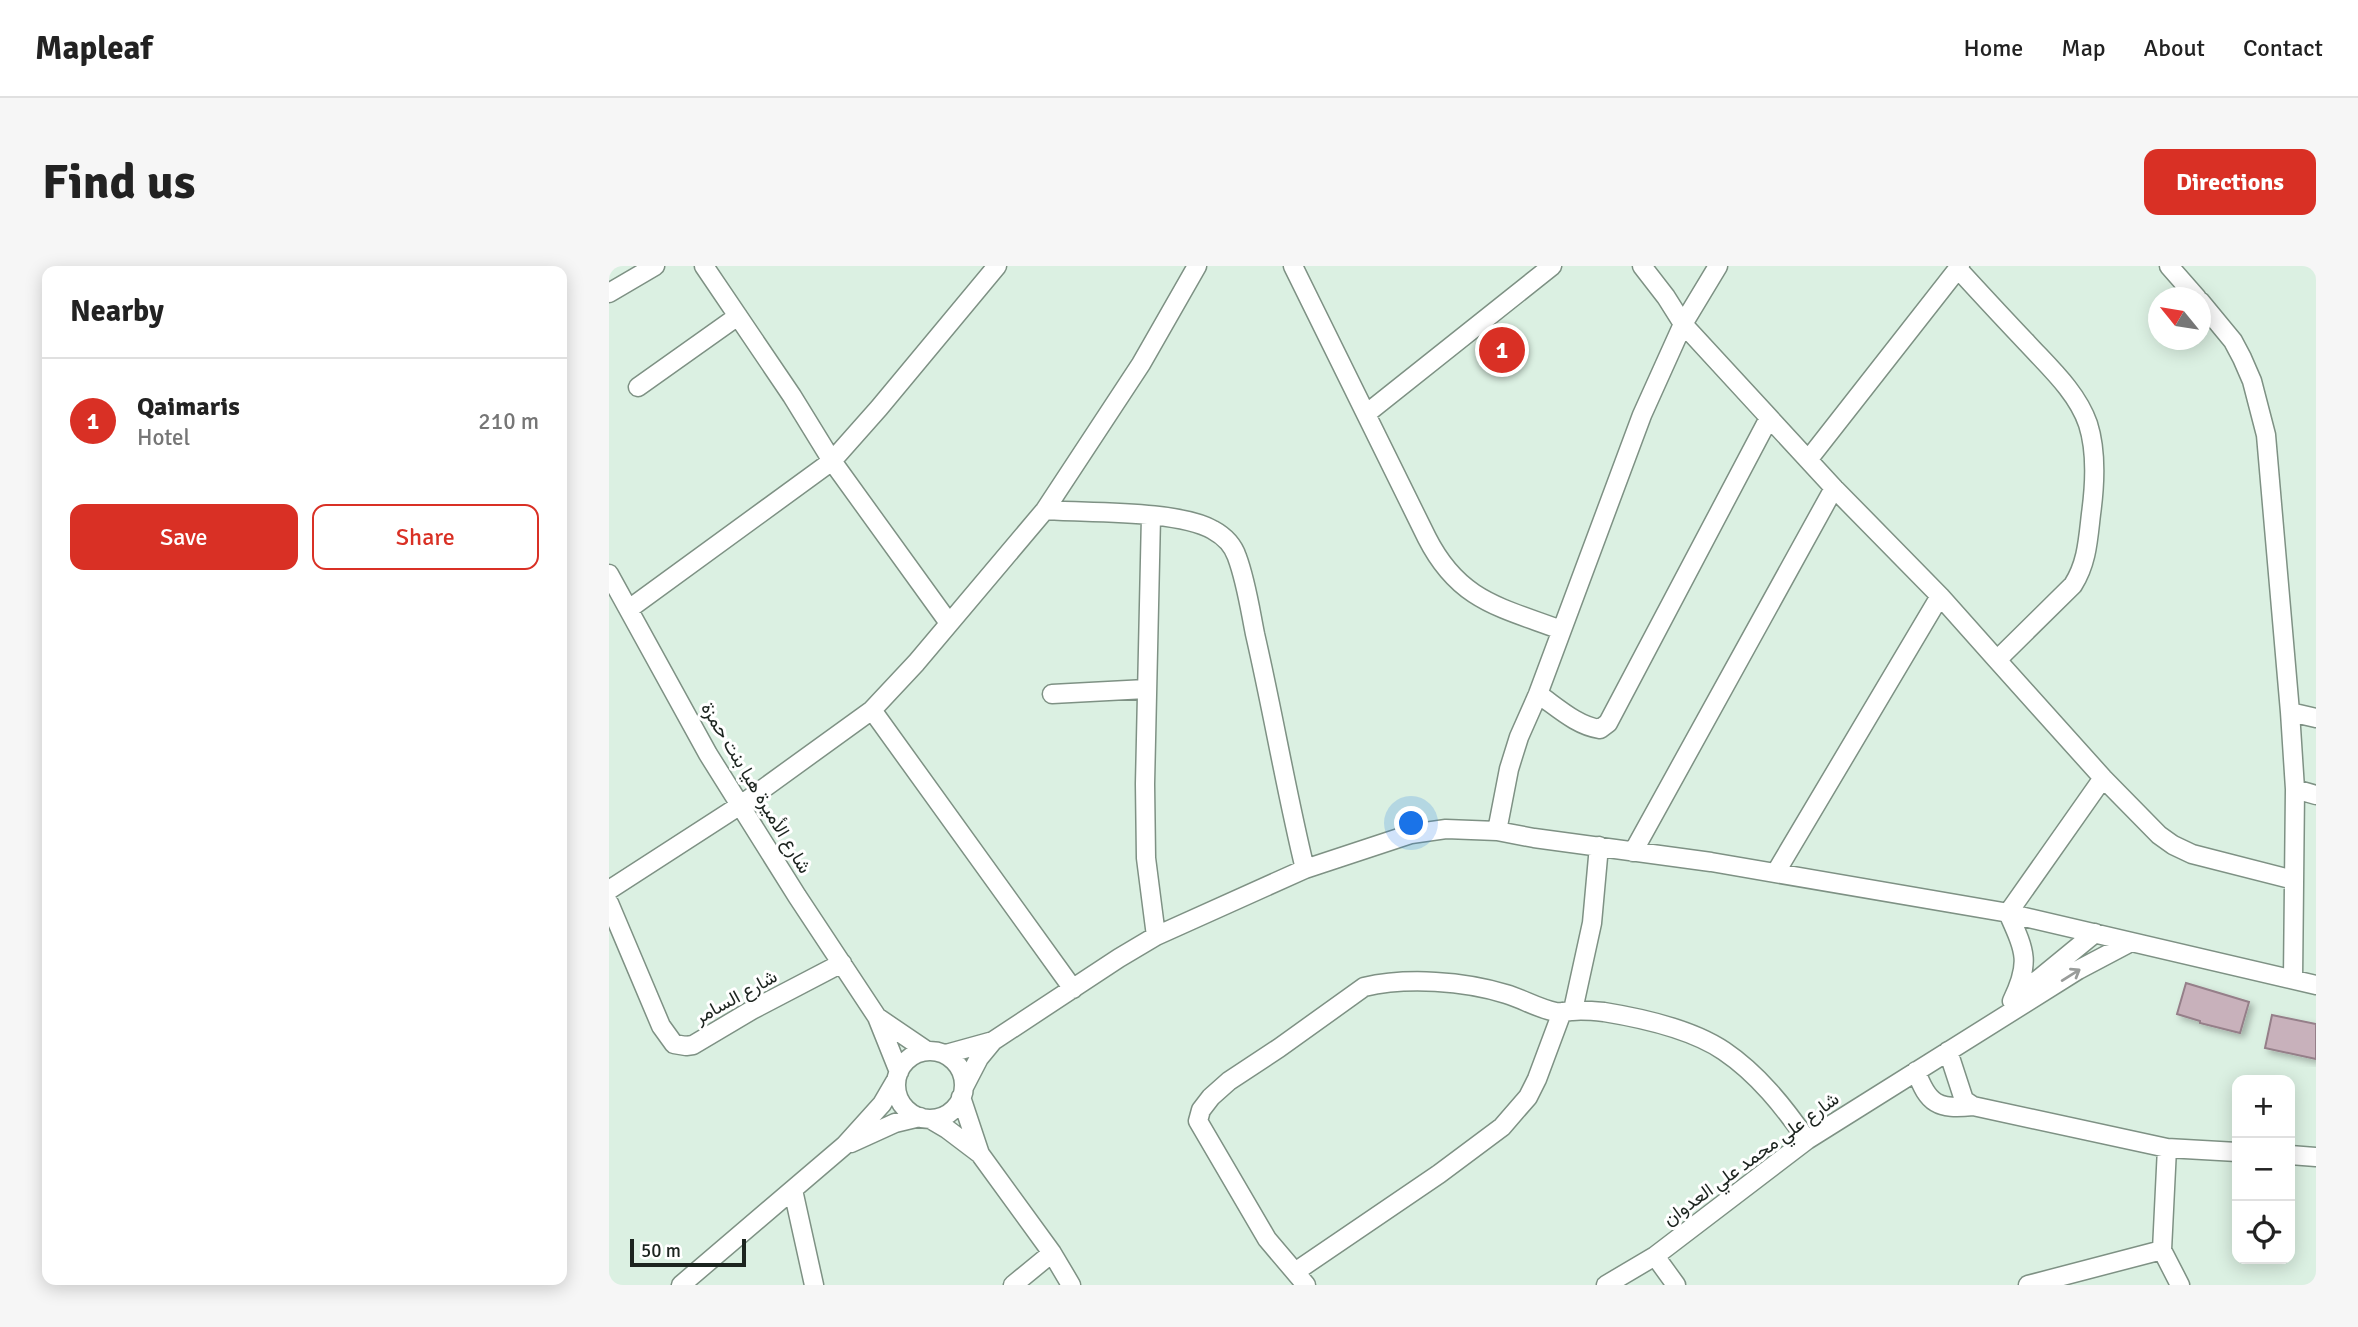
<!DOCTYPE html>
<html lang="en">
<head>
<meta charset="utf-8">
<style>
	:root { --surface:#fff; --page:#f6f6f6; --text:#222; --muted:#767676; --line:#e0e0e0; --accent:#d93025 }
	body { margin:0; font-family:Signika,Vazirmatn,sans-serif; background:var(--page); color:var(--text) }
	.controls { position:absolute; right:21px; bottom:21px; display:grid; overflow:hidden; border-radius:14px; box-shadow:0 4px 18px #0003 }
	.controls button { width:63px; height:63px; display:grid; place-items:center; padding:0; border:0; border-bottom:2px solid var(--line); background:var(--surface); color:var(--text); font:35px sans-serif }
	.compass { position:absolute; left:1539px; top:21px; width:63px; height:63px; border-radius:50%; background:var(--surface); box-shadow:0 4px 18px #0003; rotate:300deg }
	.scale { position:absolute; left:21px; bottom:18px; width:116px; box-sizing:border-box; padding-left:7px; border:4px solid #1c241f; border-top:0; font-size:19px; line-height:24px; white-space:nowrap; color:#1c241f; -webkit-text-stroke:5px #fff; paint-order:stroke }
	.you { position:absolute; left:803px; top:558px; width:24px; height:24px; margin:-18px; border:5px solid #fff; border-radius:50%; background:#1a73e8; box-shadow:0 0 0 10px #1a73e833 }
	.badge { display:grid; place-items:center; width:46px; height:46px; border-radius:50%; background:var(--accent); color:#fff; font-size:23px; font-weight:700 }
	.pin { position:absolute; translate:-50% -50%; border:4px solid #fff; box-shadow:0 2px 7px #0006 }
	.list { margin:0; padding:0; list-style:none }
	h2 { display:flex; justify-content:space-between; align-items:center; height:91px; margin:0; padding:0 28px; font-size:30px }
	h2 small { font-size:23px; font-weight:400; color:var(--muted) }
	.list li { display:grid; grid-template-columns:46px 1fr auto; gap:21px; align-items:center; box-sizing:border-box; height:126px; padding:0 28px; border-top:2px solid var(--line) }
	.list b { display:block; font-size:26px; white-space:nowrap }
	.list p { margin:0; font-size:23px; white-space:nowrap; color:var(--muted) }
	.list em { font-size:23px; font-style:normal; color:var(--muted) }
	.actions { display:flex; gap:14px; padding:21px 28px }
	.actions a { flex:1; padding:16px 0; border:2px solid var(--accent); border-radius:14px; text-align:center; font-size:24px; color:var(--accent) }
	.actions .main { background:var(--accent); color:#fff }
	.icon { flex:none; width:38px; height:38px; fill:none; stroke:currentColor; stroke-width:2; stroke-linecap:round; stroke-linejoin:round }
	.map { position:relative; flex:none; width:1707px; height:1019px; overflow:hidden; border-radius:14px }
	header { display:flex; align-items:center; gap:42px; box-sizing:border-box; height:98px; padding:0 35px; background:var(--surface); border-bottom:2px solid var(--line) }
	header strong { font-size:33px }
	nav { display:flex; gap:38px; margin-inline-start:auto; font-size:24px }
	.intro { display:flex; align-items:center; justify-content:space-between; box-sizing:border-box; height:168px; padding:0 42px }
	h1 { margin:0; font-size:49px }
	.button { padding:18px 32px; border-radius:14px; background:var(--accent); color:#fff; font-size:24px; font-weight:700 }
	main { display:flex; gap:42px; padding:0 42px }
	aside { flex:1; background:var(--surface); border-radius:14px; box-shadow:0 4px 18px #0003 }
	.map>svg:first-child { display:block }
</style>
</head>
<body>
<header>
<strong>Mapleaf</strong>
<nav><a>Home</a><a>Map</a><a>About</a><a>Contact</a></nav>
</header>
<div class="intro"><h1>Find us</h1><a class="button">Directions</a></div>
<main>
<aside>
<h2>Nearby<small></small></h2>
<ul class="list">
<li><span class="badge">1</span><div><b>Qaimaris</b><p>Hotel</p></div><em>210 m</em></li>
</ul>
<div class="actions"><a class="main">Save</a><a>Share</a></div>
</aside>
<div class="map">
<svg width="1707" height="1019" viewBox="0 0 1707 1019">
	<defs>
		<filter id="shadow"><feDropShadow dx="4" dy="4" stdDeviation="3.5" flood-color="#0004"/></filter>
	</defs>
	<rect width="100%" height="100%" fill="#dbf0e2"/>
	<path fill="#c8b1bb" stroke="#957f89" stroke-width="2" filter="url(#shadow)" d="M 1577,717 L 1640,736 L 1631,767 L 1591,757 L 1591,755 L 1568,748 Z
		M 1663,749 L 1707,758 L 1707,793 L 1656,782 Z"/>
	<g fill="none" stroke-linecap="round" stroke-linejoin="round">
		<defs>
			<path id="minor" d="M 95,0 L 183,130 L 223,195 L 340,357
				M 684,0 L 818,272 C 850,335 891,341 952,364
				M 1033,0 L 1057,31 L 1074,58 L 1225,222 L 1331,330 L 1388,394
				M 1560,0 L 1588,32
				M 1349,3 C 1372,28 1395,53 1418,77 C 1440,101 1468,126 1479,158 C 1488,186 1486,219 1482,248 C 1479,274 1478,297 1464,319 L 1388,394 L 1494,512 L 1550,569 L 1564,579 L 1583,588 L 1685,614
				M 0,27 L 46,0
				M 1591,35 L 1624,75 L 1633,92 L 1643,115 L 1657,169 L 1681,446 L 1686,523 L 1684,713
				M 29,121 L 129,50
				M 757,148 L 943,0
				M 1199,194 L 1351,0
				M 436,244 C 478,247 570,244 604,264 C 615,270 624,279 628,291 C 637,315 641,343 646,368 C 664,446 677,525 696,603
				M 542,250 L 536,518 L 537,592 L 547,670
				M 0,308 L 99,488 L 188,630 L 268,751 L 290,806
				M 20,343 L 223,195 L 270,142 L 388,0
				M 443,428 L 537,423
				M 929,428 C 948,441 968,460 991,463 L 999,457 L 1160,152
				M 263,444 L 464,723
				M 1681,446 L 1707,452
				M 1686,523 L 1707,529
				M 888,565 L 900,503 L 910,471 L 929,428 L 1033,149 L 1074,58 L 1109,0
				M 1024,586 L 1225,222
				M 1167,606 L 1331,330
				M 0,624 L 133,538 L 263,444 L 307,397 L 436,244 L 532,98 L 588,0
				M 0,637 L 52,760 L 65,778 L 77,780 L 84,779 L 143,744 L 233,697
				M 1409,730 L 1486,667
				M 1403,735 C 1422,696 1416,685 1399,647 L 1494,512
				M 964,744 L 983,657 L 990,580
				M 268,751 L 318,785
				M 1339,785 L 1355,834 L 1364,840
				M287 819a34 34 0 1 1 68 0a34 34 0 1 1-68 0Z
				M 337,788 L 384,775
				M 1307,805 C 1319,838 1329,844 1364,840 L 1558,882 L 1628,886
				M 355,821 L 370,792 L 384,775 L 510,692 L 547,670 L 696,603 L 802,568 L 837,563 L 888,565 L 925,572 L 1102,596 L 1394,646 L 1707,719
				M 352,831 L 371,888
				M 321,853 L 338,863 L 371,888 L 443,987 L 462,1019
				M 242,877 L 286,857 L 311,851
				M 1558,882 L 1553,984 L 1571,1019
				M 1681,889 L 1707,891
				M 184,924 L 205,1019
				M 1046,990 L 1067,1019
				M 686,1006 L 830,908 L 893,861 L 919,831 L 928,813 L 953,746
				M 72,1019 L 236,879 L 273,838 L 287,814
				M 404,1019 L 443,987
				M 697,1019 L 658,973 L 589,855 L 592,844 L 602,831 L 620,815 L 670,782 L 755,721 C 798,711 855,715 897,728 C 914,733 930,743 947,746 C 952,747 958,745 963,745 C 973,744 985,745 995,746 C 1032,752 1084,764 1115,785 C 1149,808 1175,841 1198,874
				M 997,1019 L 1046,990 L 1198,874 L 1469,704 L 1522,676
				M 1419,1019 L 1553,984"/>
		</defs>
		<use href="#minor" stroke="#7e9184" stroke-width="21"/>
		<use href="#minor" stroke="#fff" stroke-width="18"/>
	</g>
	<defs><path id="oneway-shaft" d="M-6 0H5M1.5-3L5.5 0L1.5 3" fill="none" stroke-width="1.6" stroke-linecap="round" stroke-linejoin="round" transform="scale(1.75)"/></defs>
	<use stroke="#999c9a" href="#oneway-shaft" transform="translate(1462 709) rotate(-32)"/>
	<g text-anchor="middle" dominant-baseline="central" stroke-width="6" stroke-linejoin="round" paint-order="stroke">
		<g font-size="19" fill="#1c241f" stroke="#fff">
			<text transform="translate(147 522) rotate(59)">شارع الأميرة هيا بنت حمزة</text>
			<text transform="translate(127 731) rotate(-29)">شارع السامر</text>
			<text transform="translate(1142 893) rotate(-36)">شارع علي محمد علي العدوان</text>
		</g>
	</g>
</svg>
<div class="controls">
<button>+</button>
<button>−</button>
<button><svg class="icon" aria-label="locate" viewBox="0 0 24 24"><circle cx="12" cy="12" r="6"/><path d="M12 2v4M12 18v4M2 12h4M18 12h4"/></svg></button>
</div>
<svg class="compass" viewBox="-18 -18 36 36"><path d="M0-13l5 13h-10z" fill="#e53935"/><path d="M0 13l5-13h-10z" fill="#767676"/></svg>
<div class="scale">50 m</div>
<div class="you"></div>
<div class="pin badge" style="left:893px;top:84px">1</div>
</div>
</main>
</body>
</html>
